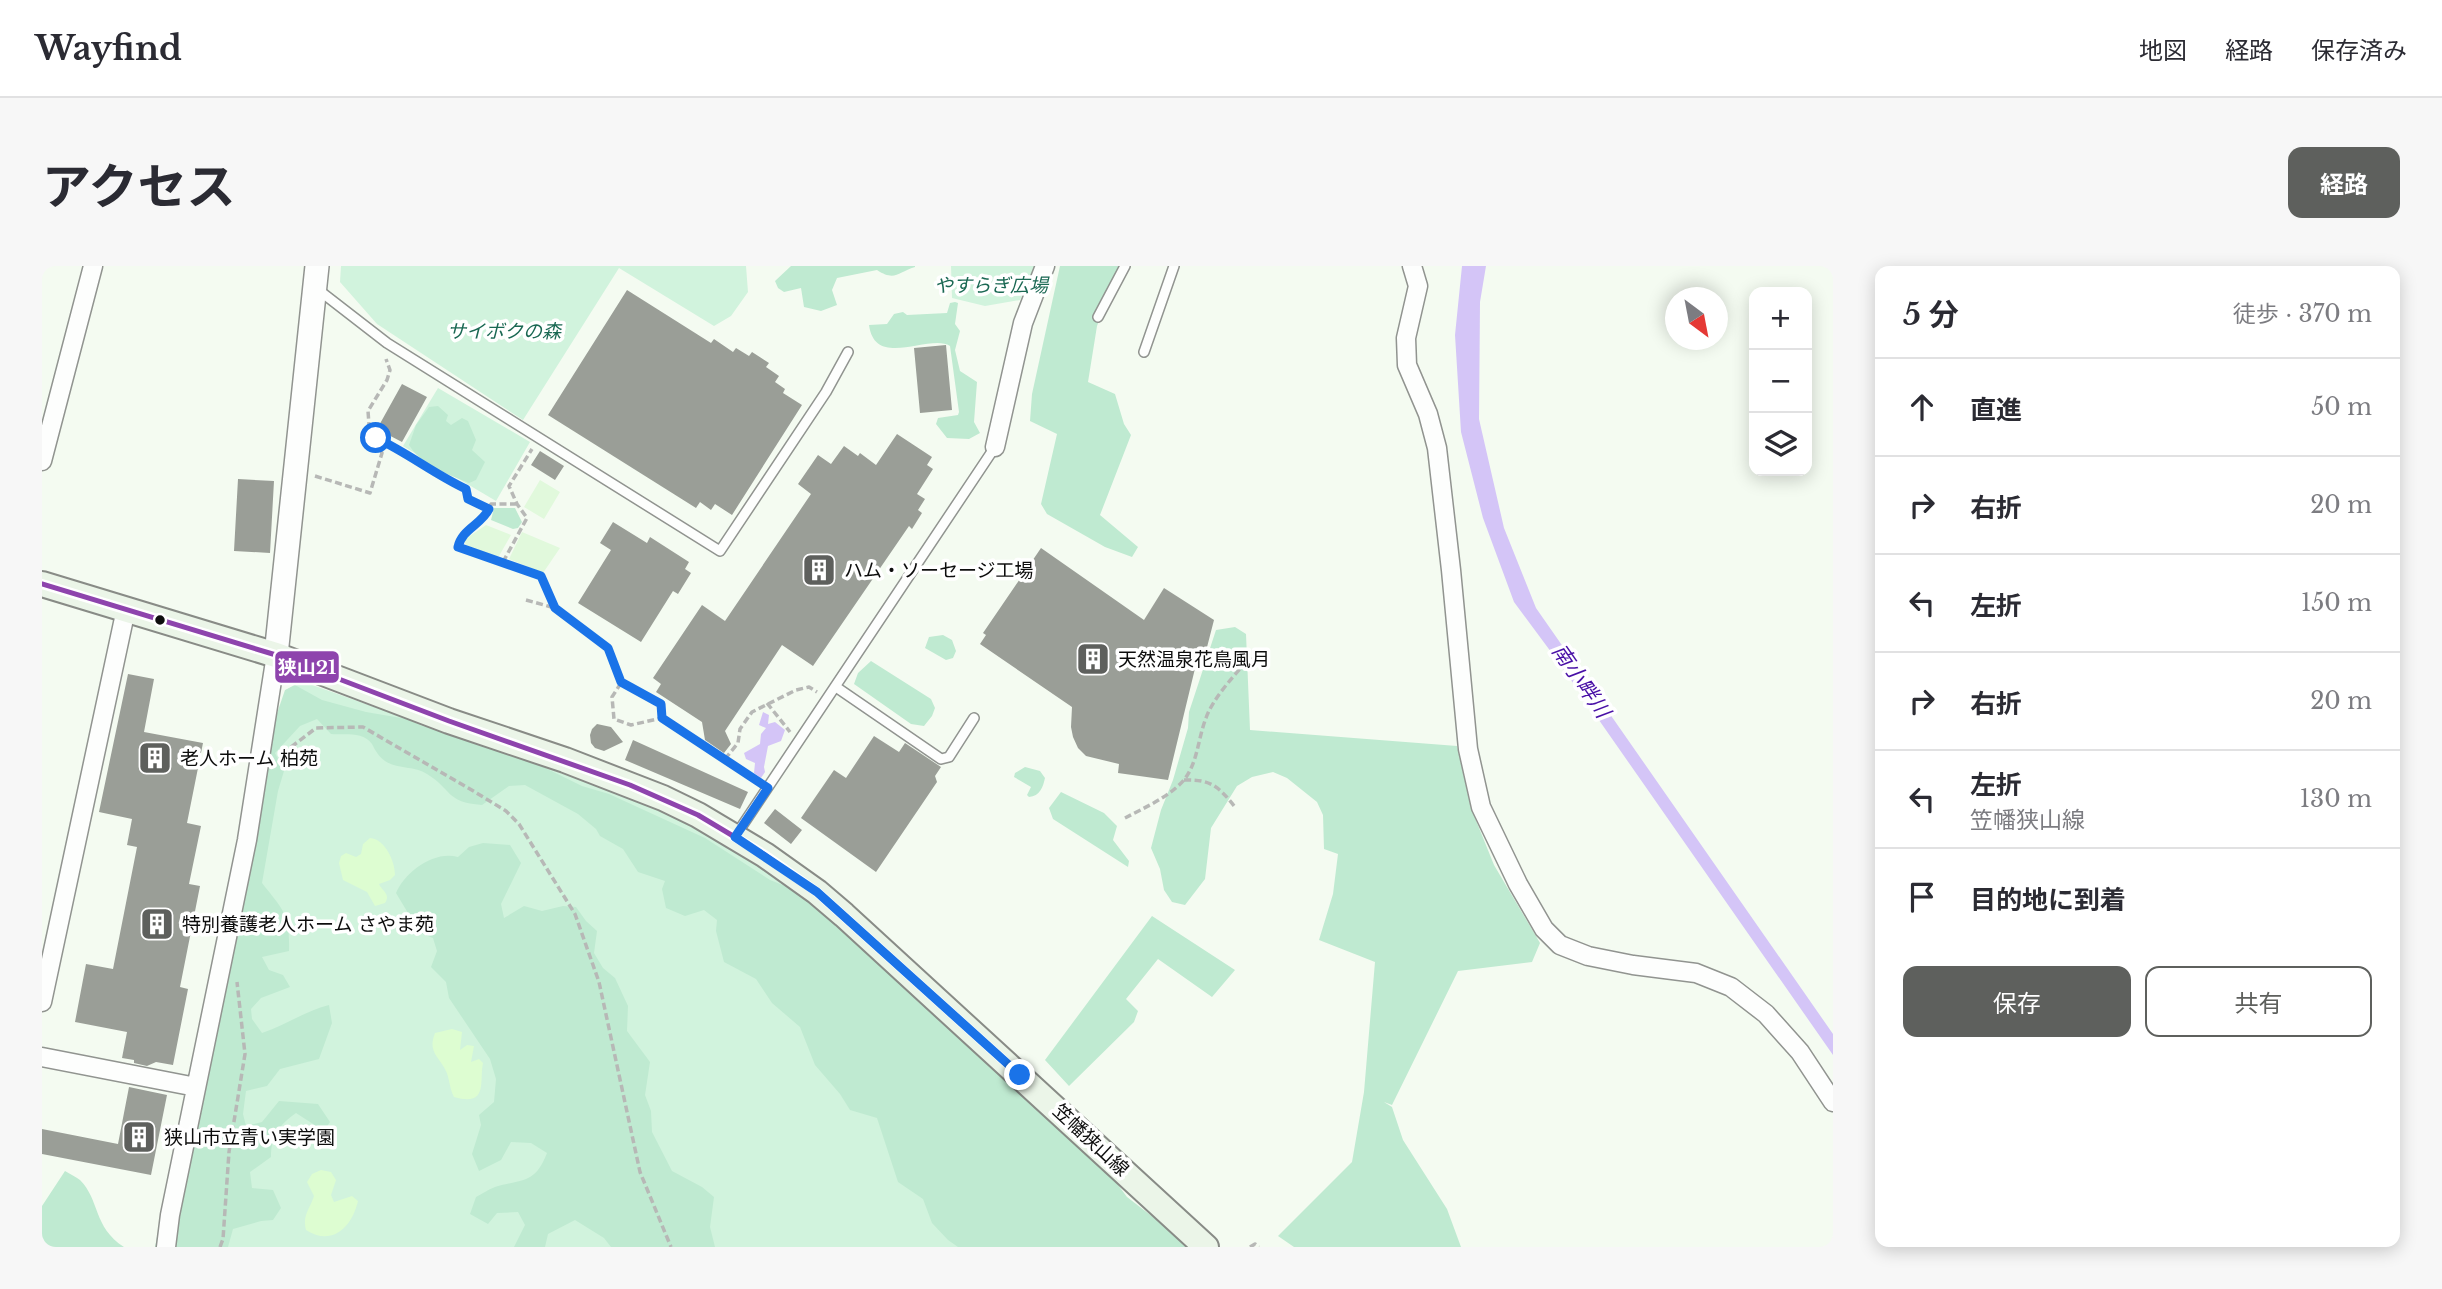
<!DOCTYPE html>
<html lang="ja">
<head>
<meta charset="utf-8">
<style>
	:root { --surface:#fff; --page:#f7f7f7; --text:#2b2b33; --muted:#7c7c81; --line:#e1e1e2; --accent:#5e605d }
	body { margin:0; font-family:"Libre Baskerville","Noto Sans JP",serif; background:var(--page); color:var(--text) }
	.controls { position:absolute; right:21px; top:21px; display:grid; overflow:hidden; border-radius:14px; box-shadow:0 4px 18px #0003 }
	.controls button { width:63px; height:63px; display:grid; place-items:center; padding:0; border:0; border-bottom:2px solid var(--line); background:var(--surface); color:var(--text); font:35px sans-serif }
	.compass { position:absolute; left:1623px; top:21px; width:63px; height:63px; border-radius:50%; background:var(--surface); box-shadow:0 4px 18px #0003; rotate:148deg }
	.stop { position:absolute; width:21px; height:21px; margin:-16px; border:5px solid #1a73e8; border-radius:50%; background:#fff }
	.stop.end { background:#1a73e8; border-color:#fff; box-shadow:0 2px 7px #0008 }
	.list { margin:0; padding:0; list-style:none }
	h2 { display:flex; justify-content:space-between; align-items:center; height:91px; margin:0; padding:0 28px; font-size:30px }
	h2 small { font-size:23px; font-weight:400; color:var(--muted) }
	.list li { display:grid; grid-template-columns:46px 1fr auto; gap:21px; align-items:center; box-sizing:border-box; height:98px; padding:0 28px; border-top:2px solid var(--line) }
	.list b { display:block; font-size:26px; white-space:nowrap }
	.list p { margin:0; font-size:23px; white-space:nowrap; color:var(--muted) }
	.list em { font-size:23px; font-style:normal; color:var(--muted) }
	.actions { display:flex; gap:14px; padding:21px 28px }
	.actions a { flex:1; padding:16px 0; border:2px solid var(--accent); border-radius:14px; text-align:center; font-size:24px; color:var(--accent) }
	.actions .main { background:var(--accent); color:#fff }
	.icon { flex:none; width:38px; height:38px; fill:none; stroke:currentColor; stroke-width:2; stroke-linecap:round; stroke-linejoin:round }
	.map { position:relative; flex:none; width:1791px; height:981px; overflow:hidden; border-radius:14px }
	header { display:flex; align-items:center; gap:42px; box-sizing:border-box; height:98px; padding:0 35px; background:var(--surface); border-bottom:2px solid var(--line) }
	header strong { font-size:33px }
	nav { display:flex; gap:38px; margin-inline-start:auto; font-size:24px }
	.intro { display:flex; align-items:center; justify-content:space-between; box-sizing:border-box; height:168px; padding:0 42px }
	h1 { margin:0; font-size:49px }
	.button { padding:18px 32px; border-radius:14px; background:var(--accent); color:#fff; font-size:24px; font-weight:700 }
	main { display:flex; gap:42px; padding:0 42px }
	aside { flex:1; background:var(--surface); border-radius:14px; box-shadow:0 4px 18px #0003 }
	.map>svg:first-child { display:block }
</style>
</head>
<body>
<header>
<strong>Wayfind</strong>
<nav><a>地図</a><a>経路</a><a>保存済み</a></nav>
</header>
<div class="intro"><h1>アクセス</h1><a class="button">経路</a></div>
<main>
<div class="map">
<svg width="1791" height="981" viewBox="0 0 1791 981">
	<rect width="100%" height="100%" fill="#f4fbf1"/>
	<path fill="#e1f9dc" d="M 498,214 L 518,226 L 502,253 L 482,241 Z
		M 444,259 L 469,269 L 457,290 L 452,290 L 424,279 L 422,274 Z
		M 480,266 L 518,282 L 501,307 L 467,293 Z"/>
	<path fill="#d1f3dd" d="M 299,0 L 704,0 L 706,26 L 689,50 L 672,60 L 577,2 L 481,154 L 335,58 L 298,16 Z
		M 909,0 L 993,0 L 978,34 L 943,40 L 910,32 Z
		M 396,122 L 488,176 L 454,235 L 361,180 Z
		M 259,415 L 592,533 L 687,578 L 770,640 L 1014,869 L 1141,981 L 135,981 L 244,424 Z"/>
	<path fill="#bfead1" d="M 749,0 L 873,0 L 873,1 C 856,6 853,16 835,4 L 795,12 L 790,24 L 795,39 L 779,45 L 762,41 L 759,22 L 742,26 L 736,22 L 733,15 Z
		M 1018,0 L 1078,0 L 1055,60 L 1046,116 L 1073,128 L 1082,158 L 1089,169 L 1058,249 L 1096,281 L 1090,291 L 1063,281 L 1005,248 L 999,238 L 1015,168 L 988,155 L 990,128 Z
		M 913,36 L 916,37 L 913,58 L 918,65 L 913,84 L 918,105 L 935,116 L 932,156 L 938,167 L 927,173 L 905,172 L 894,158 L 896,152 L 916,149 L 917,146 L 908,80 C 888,67 833,104 827,59 L 845,58 L 852,48 L 861,46 L 865,49 L 905,47 L 908,37 Z
		M 396,140 L 406,149 L 404,155 L 409,159 L 420,152 L 426,155 L 434,174 L 430,184 L 443,196 L 434,214 L 427,217 C 405,208 379,199 367,179 L 374,159 L 387,141 Z
		M 452,242 L 473,242 L 480,256 L 476,262 L 471,263 L 449,254 Z
		M 1193,361 L 1204,368 L 1208,464 L 1415,480 L 1429,542 L 1452,599 L 1498,677 L 1490,696 L 1416,705 L 1350,839 L 1342,836 L 1350,841 L 1361,874 L 1405,943 L 1419,981 L 1252,981 L 1236,970 L 1310,896 L 1322,826 L 1333,696 L 1277,674 L 1291,628 L 1296,588 L 1282,583 L 1281,549 L 1275,536 L 1245,512 L 1231,506 L 1210,511 L 1195,520 L 1169,562 L 1163,613 L 1143,639 L 1130,636 L 1122,624 L 1118,603 L 1109,582 L 1119,544 L 1131,514 L 1146,462 L 1147,446 L 1174,364 Z
		M 901,369 L 910,374 L 914,385 L 911,392 L 904,394 L 883,382 L 887,371 Z
		M 829,395 L 889,433 L 893,442 L 890,450 L 882,460 L 869,458 L 812,418 L 816,407 Z
		M 253,419 L 280,434 L 324,446 L 365,453 L 380,460 L 419,469 L 489,495 L 540,520 L 567,528 L 663,572 L 728,614 L 756,625 L 784,644 L 1059,896 L 1085,931 L 1137,971 L 1147,981 L 916,981 L 906,974 L 890,957 L 881,933 L 856,916 L 835,852 L 808,844 L 798,828 L 773,799 L 758,761 L 730,737 L 714,713 L 682,696 L 674,665 L 675,654 L 662,644 L 643,650 L 624,642 L 620,623 L 623,615 L 596,606 L 581,583 L 558,570 L 554,563 L 536,548 L 483,519 L 467,520 L 440,539 C 403,536 411,524 385,508 C 373,500 355,503 343,495 C 337,491 333,484 330,478 C 321,465 303,469 289,468 L 275,453 L 258,460 L 233,487 L 242,505 L 236,525 L 220,617 C 242,645 248,648 247,685 L 220,691 L 227,704 L 241,709 L 248,721 L 219,732 L 209,743 L 210,753 L 220,767 C 244,759 263,745 287,739 L 290,757 L 277,793 L 238,803 L 225,820 L 204,825 L 201,848 L 204,860 L 220,856 L 237,835 L 276,838 L 288,856 L 282,865 L 254,847 C 237,859 229,870 229,891 L 208,906 L 210,922 L 231,924 L 239,942 L 231,954 L 219,955 L 191,963 L 186,981 L 113,981 L 128,904 L 232,456 L 243,424 Z
		M 983,501 L 998,505 L 1003,512 C 1001,521 998,530 987,531 L 985,529 L 989,521 L 972,511 L 973,507 Z
		M 1019,526 L 1062,547 L 1075,560 L 1071,574 L 1087,595 L 1086,601 L 1011,553 L 1007,542 Z
		M 441,577 L 468,579 L 479,597 L 459,638 L 462,652 L 482,640 L 500,645 L 521,640 L 534,641 L 544,655 L 555,665 L 552,687 L 561,702 L 573,712 L 586,740 L 585,765 L 608,796 L 603,829 L 609,845 L 610,866 L 630,905 L 660,921 L 672,931 L 668,961 L 673,981 L 569,981 L 562,972 L 533,954 L 506,968 L 503,981 L 472,981 L 483,959 L 476,946 L 455,947 L 446,958 L 428,948 L 434,931 C 440,928 447,923 453,921 C 481,913 493,918 505,887 L 489,877 L 469,876 L 459,894 L 437,905 L 430,888 L 439,859 L 437,849 L 452,836 L 454,813 L 448,793 L 407,732 L 404,716 L 389,701 L 395,685 L 391,672 L 378,667 L 354,627 C 363,606 392,584 416,591 L 427,581 Z
		M 1110,650 L 1193,704 L 1170,731 L 1116,693 L 1084,733 L 1096,745 L 1092,756 L 1027,820 L 1003,794 Z
		M 23,905 C 28,908 34,911 38,914 C 58,934 51,961 82,981 L 0,981 L 0,940 Z"/>
	<path fill="#ddfdd1" d="M 328,572 C 343,573 353,595 353,609 L 348,614 L 337,618 C 340,625 349,628 343,637 L 333,640 L 325,626 L 301,614 L 297,597 L 299,590 L 304,587 L 314,591 L 319,588 L 321,578 Z
		M 410,763 L 420,766 L 418,784 L 425,779 L 432,780 L 429,796 L 437,793 L 441,797 C 437,815 447,841 412,831 C 407,822 408,812 403,803 C 395,789 386,785 393,767 Z
		M 279,904 L 289,906 L 294,914 L 289,929 L 292,936 L 310,930 L 316,935 C 310,961 290,981 264,964 C 260,949 268,943 272,930 L 265,916 L 270,908 Z"/>
	<path fill="#d4c5f7" d="M 1420,0 L 1444,0 L 1438,36 L 1437,153 L 1462,262 L 1494,342 L 1791,768 L 1791,789 L 1515,394 L 1472,336 L 1441,252 L 1419,166 L 1413,69 Z
		M 721,446 L 727,449 L 726,458 L 733,456 L 743,464 L 739,475 L 726,480 L 722,501 L 723,506 L 719,512 L 712,507 L 713,497 L 704,493 L 702,487 L 718,478 L 719,468 L 724,462 L 717,459 Z"/>
	<path fill="#9a9e97" d="M 585,24 L 669,77 L 672,73 L 691,86 L 694,82 L 707,90 L 710,86 L 727,97 L 724,101 L 737,110 L 733,116 L 743,123 L 741,127 L 760,139 L 690,249 L 673,238 L 669,244 L 658,236 L 654,242 L 506,149 Z
		M 904,79 L 910,144 L 878,147 L 872,82 Z
		M 360,118 L 385,131 L 360,176 L 335,163 Z
		M 855,168 L 890,191 L 885,199 L 891,203 L 875,228 L 883,233 L 876,244 L 880,247 L 870,263 L 867,260 L 771,400 L 740,379 L 683,465 L 689,478 L 682,487 L 663,474 L 660,456 L 614,426 L 619,418 L 611,412 L 660,339 L 683,355 L 769,228 L 756,218 L 776,189 L 789,198 L 802,180 L 816,190 L 818,187 L 834,199 Z
		M 498,185 L 522,200 L 513,214 L 489,199 Z
		M 196,213 L 232,215 L 228,287 L 192,285 Z
		M 571,256 L 605,277 L 608,271 L 647,296 L 643,303 L 649,307 L 636,328 L 631,325 L 599,376 L 536,337 L 569,284 L 558,277 Z
		M 999,282 L 1102,354 L 1122,322 L 1172,354 L 1163,389 L 1157,386 L 1126,514 L 1076,507 L 1077,498 L 1044,490 L 1036,482 L 1031,471 L 1029,461 L 1030,441 L 938,378 L 944,369 L 941,367 Z
		M 86,408 L 112,413 L 102,466 L 161,477 L 145,557 L 159,560 L 147,618 L 158,620 L 138,721 L 146,723 L 131,799 L 114,796 L 105,800 L 92,797 L 92,794 L 80,792 L 85,766 L 33,756 L 44,698 L 71,703 L 95,581 L 85,579 L 90,553 L 57,546 Z
		M 555,458 L 569,461 L 581,476 L 562,485 L 553,482 L 549,477 L 548,469 L 550,463 Z
		M 832,470 L 857,486 L 863,477 L 899,501 L 893,510 L 895,516 L 834,606 L 759,552 L 792,504 L 804,512 Z
		M 591,474 L 706,526 L 698,543 L 583,494 Z
		M 733,543 L 760,564 L 749,578 L 722,557 Z
		M 87,821 L 125,829 L 109,909 L 0,888 L 0,863 L 76,878 Z"/>
	<g fill="none" stroke-linecap="round" stroke-linejoin="round">
		<defs>
			<path id="service" d="M 274,22 L 345,77 L 678,285 L 784,126 L 806,86
				M 1056,51 L 1083,0
				M 1102,86 L 1132,0
				M 794,421 L 899,493 L 907,491 L 932,452
				M 694,569 L 953,181"/>
			<path id="minor" d="M 1370,0 L 1376,20 L 1364,72 L 1365,99 L 1386,148 L 1395,182 L 1409,304 L 1426,483 L 1439,541 L 1476,618 L 1502,663 L 1518,679 L 1546,690 L 1591,699 L 1654,707 L 1689,721 L 1724,748 L 1758,786 L 1791,836
				M 953,181 L 981,57 L 1003,0
				M 0,195 L 51,0
				M 0,736 L 84,343
				M 0,791 L 154,821
				M 124,981 L 128,949 L 205,574 L 234,389"/>
			<path id="tertiary" d="M 234,389 L 275,0"/>
			<path id="secondary" d="M 0,318 L 234,389 L 407,455 L 523,494 L 621,532 L 656,549 L 723,589 L 775,626 L 802,649 L 1164,981"/>
		</defs>
		<use href="#service" stroke="#919490" stroke-width="12"/>
		<use href="#minor" stroke="#919490" stroke-width="21"/>
		<use href="#tertiary" stroke="#919490" stroke-width="26"/>
		<use href="#secondary" stroke="#888b86" stroke-width="28"/>
		<path stroke="#b7b8b6" stroke-width="3.5" stroke-dasharray="7 3.5" stroke-linecap="butt" d="M 336,173 C 367,188 393,208 424,223 L 426,233 L 447,243
			M 273,210 L 328,227 L 340,187 L 327,159 L 326,145 L 345,114 L 348,104 L 344,93
			M 475,238 L 449,238 C 439,261 421,260 416,281 L 499,310 L 513,342 L 566,382 L 579,416 L 619,438 L 620,452 L 715,515
			M 461,296 L 485,252 L 475,238 L 467,220 L 490,183
			M 484,334 L 513,342
			M 579,417 L 570,431 L 572,453 L 589,459 L 620,452
			M 725,437 L 748,466
			M 683,493 L 696,477 L 698,463 L 710,446 L 754,424 L 767,421 L 775,426
			M 237,497 L 240,488 L 274,462 L 321,461 L 433,526 L 464,545 L 477,558 L 533,648 L 557,716 L 598,906 L 629,981
			M 1142,514 C 1169,513 1177,521 1193,541
			M 1083,552 C 1102,542 1127,531 1142,514 C 1156,496 1156,472 1164,452 C 1171,432 1194,407 1209,391
			M 178,981 L 181,973 L 187,886 L 203,788 L 195,716
			M 1208,981 L 1213,978 L 1217,981"/>
		<use href="#service" stroke="#fdfefd" stroke-width="9"/>
		<use href="#minor" stroke="#fdfefd" stroke-width="18"/>
		<use href="#tertiary" stroke="#fdfefd" stroke-width="23"/>
		<use href="#secondary" stroke="#ebf5e8" stroke-width="24"/>
		<defs>
			<path id="bus-1" d="M 0,318 L 234,389 L 407,455 L 588,519 L 656,549 L 723,589 L 775,626 L 978,809"/>
		</defs>
		<use href="#bus-1" stroke="#fff" stroke-width="10"/>
		<use href="#bus-1" stroke="#8e44ad" stroke-width="5"/>
	</g>
	<g fill="none" stroke-linecap="round" stroke-linejoin="round">
		<path stroke="#1a73e8" stroke-width="9" d="M 334,172 C 366,187 392,208 424,223 L 426,233 L 447,243 C 439,259 420,263 416,281 L 499,310 L 513,342 L 566,382 L 579,416 L 619,438 L 620,452 L 726,522 L 693,571 L 775,626 L 978,809"/>
	</g>
	<defs>
		<symbol id="building-square" viewBox="-11 -11 22 22"><rect x="-9" y="-9" width="18" height="18" rx="4" fill="#5e605d" stroke="#fff"/><path d="M-4-6H4V6H1V3H-1V6H-4ZM-2.5-4.3h1.7v1.8h-1.7ZM.8-4.3h1.7v1.8H.8ZM-2.5-1h1.7V.8h-1.7ZM.8-1h1.7V.8H.8Z" fill="#fff"/></symbol>
	</defs>
	<g fill-rule="evenodd">
		<use href="#building-square" x="758" y="285" width="38" height="38"/>
		<use href="#building-square" x="1032" y="374" width="38" height="38"/>
		<use href="#building-square" x="94" y="473" width="38" height="38"/>
		<use href="#building-square" x="96" y="639" width="38" height="38"/>
		<use href="#building-square" x="78" y="852" width="38" height="38"/>
	</g>
	<circle fill="#0d0d0d" stroke="#fff" stroke-width="2.5" cx="118" cy="354" r="6"/>
	<g text-anchor="middle" dominant-baseline="central" stroke-width="7" stroke-linejoin="round" paint-order="stroke">
		<g font-size="19" font-style="italic" fill="#1a6853" stroke="#fff">
			<text x="949" y="19">やすらぎ広場</text>
			<text x="462" y="65">サイボクの森</text>
		</g>
		<g font-size="19" fill="#0d0d0d" stroke="#fff" text-anchor="start">
			<text x="802" y="304">ハム・ソーセージ工場</text>
			<text x="1076" y="393">天然温泉花鳥風月</text>
			<text x="138" y="492">老人ホーム 柏苑</text>
			<text x="140" y="658">特別養護老人ホーム さやま苑</text>
			<text x="122" y="871">狭山市立青い実学園</text>
		</g>
		<g font-size="19" fill="#0d0d0d" stroke="#fff">
			<text transform="translate(1049 874) rotate(43)">笠幡狭山線</text>
		</g>
		<g font-size="21" font-style="italic" fill="#480fa6" stroke="#fff">
			<text transform="translate(1539 415) rotate(55)">南小畔川</text>
		</g>
	</g>
	<rect stroke="#fff" stroke-width="2.5" x="232" y="384" width="66" height="34" rx="7" fill="#8e44ad"/>
	<g font-size="19" text-anchor="middle" font-weight="bold" fill="#fff">
		<text x="265" y="408">狭山21</text>
	</g>
</svg>
<div class="controls">
<button>+</button>
<button>−</button>
<button><svg class="icon" aria-label="layers" viewBox="0 0 24 24"><path d="M12 4l9 5-9 5-9-5zM3 14l9 5 9-5"/></svg></button>
</div>
<svg class="compass" viewBox="-18 -18 36 36"><path d="M0-13l5 13h-10z" fill="#e53935"/><path d="M0 13l5-13h-10z" fill="#7c7c81"/></svg>
<div class="stop" style="left:334px;top:172px"></div>
<div class="stop end" style="left:978px;top:809px"></div>
</div>
<aside>
<h2>5 分<small>徒歩 · 370 m</small></h2>
<ul class="list">
<li><svg class="icon" aria-label="ahead" viewBox="0 0 24 24"><path d="M12 20V5M6 11l6-6 6 6"/></svg><div><b>直進</b></div><em>50 m</em></li>
<li><svg class="icon" aria-label="right" viewBox="0 0 24 24"><path d="M7 20v-9h11M14 6l5 5-5 5"/></svg><div><b>右折</b></div><em>20 m</em></li>
<li><svg class="icon" aria-label="left" viewBox="0 0 24 24"><path d="M17 20v-9H6M10 6l-5 5 5 5"/></svg><div><b>左折</b></div><em>150 m</em></li>
<li><svg class="icon" aria-label="right" viewBox="0 0 24 24"><path d="M7 20v-9h11M14 6l5 5-5 5"/></svg><div><b>右折</b></div><em>20 m</em></li>
<li><svg class="icon" aria-label="left" viewBox="0 0 24 24"><path d="M17 20v-9H6M10 6l-5 5 5 5"/></svg><div><b>左折</b><p>笠幡狭山線</p></div><em>130 m</em></li>
<li><svg class="icon" aria-label="arrive" viewBox="0 0 24 24"><path d="M6 21V4h12l-3 4 3 4H6"/></svg><div><b>目的地に到着</b></div></li>
</ul>
<div class="actions"><a class="main">保存</a><a>共有</a></div>
</aside>
</main>
</body>
</html>
